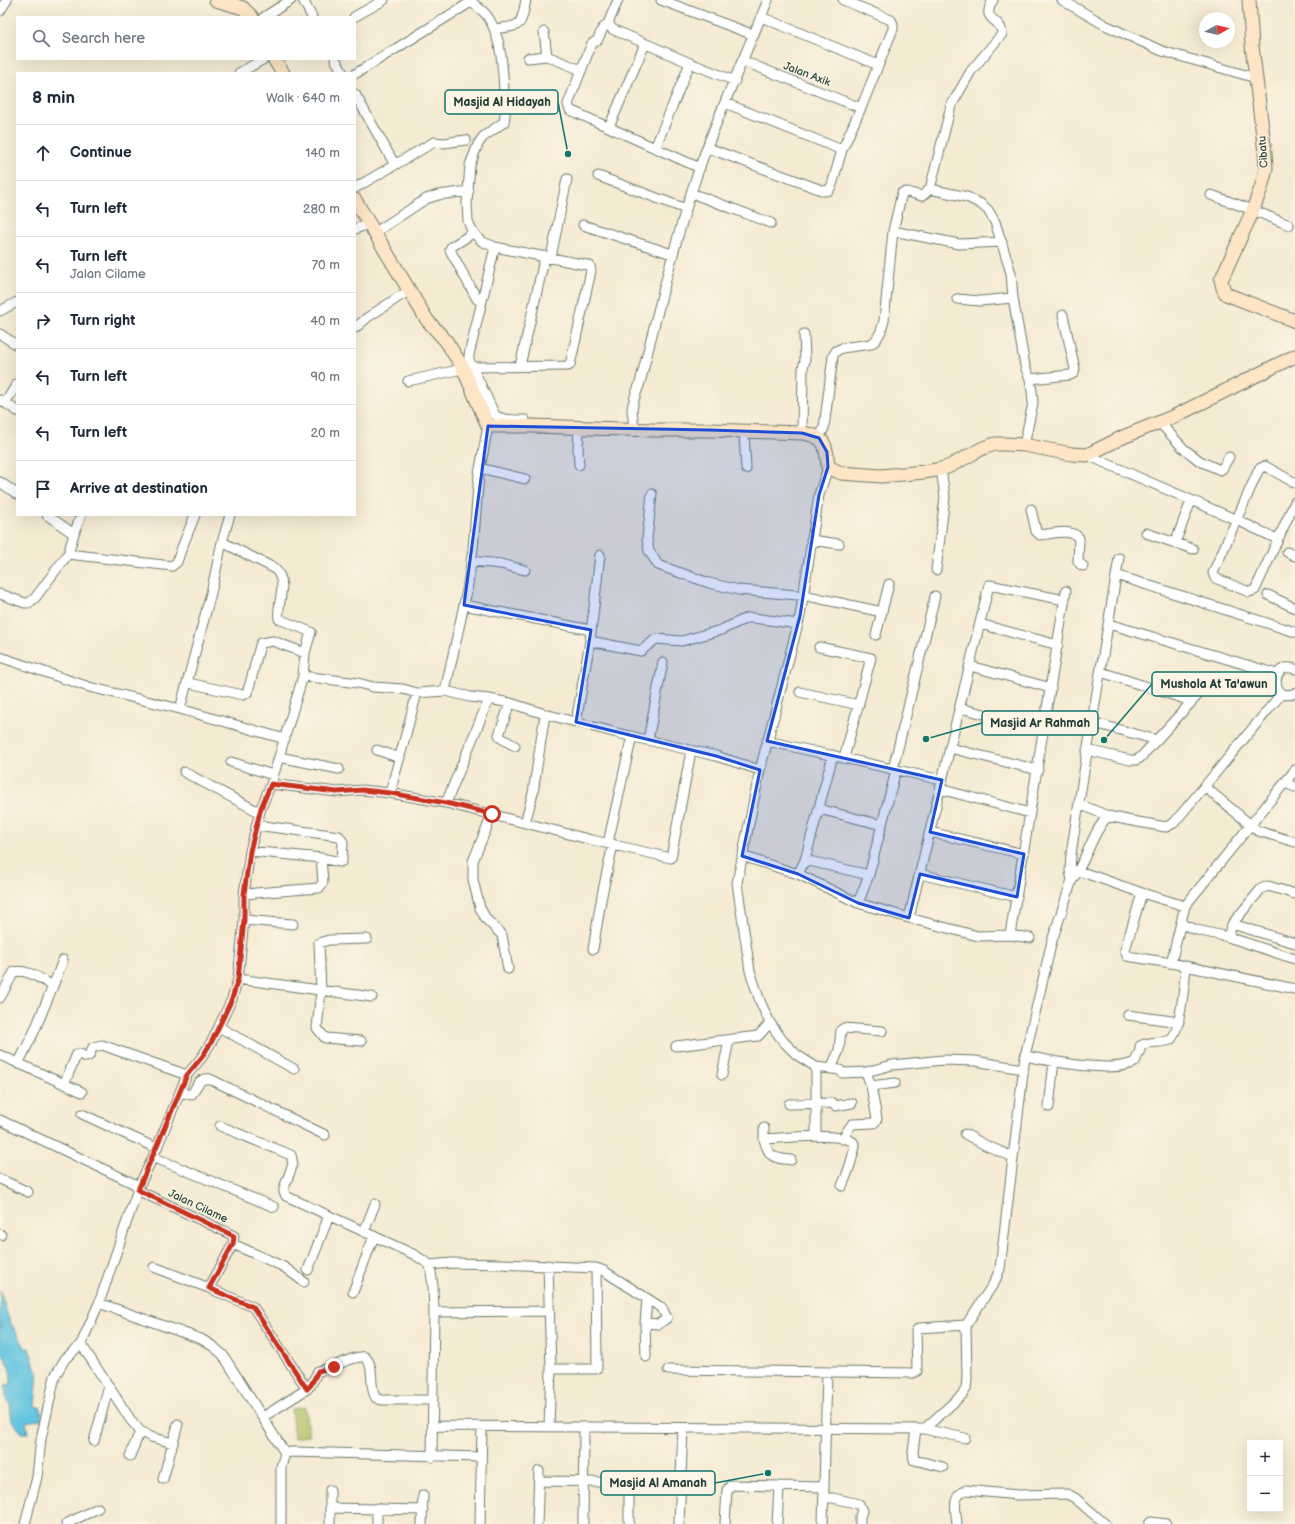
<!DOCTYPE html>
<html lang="en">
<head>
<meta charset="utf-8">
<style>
	:root { --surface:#fff; --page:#f2f2f3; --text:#1f2937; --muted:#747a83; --line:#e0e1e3 }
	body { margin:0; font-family:"Balsamiq Sans",sans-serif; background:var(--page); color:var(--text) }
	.controls { position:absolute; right:12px; bottom:12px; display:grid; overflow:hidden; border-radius:0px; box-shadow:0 4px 16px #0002 }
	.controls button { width:36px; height:36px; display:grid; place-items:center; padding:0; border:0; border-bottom:1px solid var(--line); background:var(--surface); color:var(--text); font:20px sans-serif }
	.compass { position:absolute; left:1199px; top:12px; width:36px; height:36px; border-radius:50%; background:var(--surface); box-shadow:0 4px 16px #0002; rotate:82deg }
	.stop { position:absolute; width:12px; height:12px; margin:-9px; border:3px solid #c8321e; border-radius:50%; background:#fff }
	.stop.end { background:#c8321e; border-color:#fff; box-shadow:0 1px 4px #0008 }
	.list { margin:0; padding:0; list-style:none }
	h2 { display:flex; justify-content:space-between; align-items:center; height:52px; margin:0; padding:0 16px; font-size:17px }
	h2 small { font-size:13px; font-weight:400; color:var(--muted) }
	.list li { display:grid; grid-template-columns:26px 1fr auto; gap:12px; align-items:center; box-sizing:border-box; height:56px; padding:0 16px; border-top:1px solid var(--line) }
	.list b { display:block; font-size:15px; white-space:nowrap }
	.list p { margin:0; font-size:13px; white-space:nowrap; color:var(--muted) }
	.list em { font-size:13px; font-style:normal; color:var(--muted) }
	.icon { flex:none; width:22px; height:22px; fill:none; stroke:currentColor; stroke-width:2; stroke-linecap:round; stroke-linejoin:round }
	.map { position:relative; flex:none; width:1295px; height:1524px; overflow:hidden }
	.search { position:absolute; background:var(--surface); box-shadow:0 4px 16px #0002; left:16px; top:16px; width:340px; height:44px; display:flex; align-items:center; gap:10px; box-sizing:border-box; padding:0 14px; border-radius:0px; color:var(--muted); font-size:15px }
	.panel { position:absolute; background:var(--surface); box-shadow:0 4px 16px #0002; left:16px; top:72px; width:340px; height:444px; border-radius:0px }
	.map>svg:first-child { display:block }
</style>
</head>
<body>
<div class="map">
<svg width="1295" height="1524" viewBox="0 0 1295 1524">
	<rect width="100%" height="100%" fill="#fcf5e5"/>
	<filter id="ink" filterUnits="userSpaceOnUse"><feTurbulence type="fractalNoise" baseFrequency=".025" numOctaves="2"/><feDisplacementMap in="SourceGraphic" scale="8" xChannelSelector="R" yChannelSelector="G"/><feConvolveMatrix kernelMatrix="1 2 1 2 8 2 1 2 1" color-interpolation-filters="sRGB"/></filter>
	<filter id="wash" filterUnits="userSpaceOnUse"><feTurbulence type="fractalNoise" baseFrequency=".012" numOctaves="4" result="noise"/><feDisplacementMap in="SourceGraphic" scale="16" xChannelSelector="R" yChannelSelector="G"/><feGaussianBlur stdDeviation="0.9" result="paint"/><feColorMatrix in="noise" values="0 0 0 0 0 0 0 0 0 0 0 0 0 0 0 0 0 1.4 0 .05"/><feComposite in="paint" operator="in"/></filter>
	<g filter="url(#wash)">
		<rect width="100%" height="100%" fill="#f5ead2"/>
		<path fill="#abbd61" stroke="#657d4a" d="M 305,1407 L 309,1436 L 294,1438 L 291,1409 Z"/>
		<path fill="#62c4e0" stroke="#40808a" d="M 0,1290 L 9,1320 L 26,1349 L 29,1348 L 35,1367 L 38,1371 L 35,1406 L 41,1408 L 42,1419 L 26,1422 L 28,1433 L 22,1433 L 12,1421 L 10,1405 L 6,1398 L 5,1385 L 11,1384 C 11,1369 9,1363 0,1351 Z"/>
	</g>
	<g filter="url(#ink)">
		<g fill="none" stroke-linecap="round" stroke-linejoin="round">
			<defs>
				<path id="street" d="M 303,0 L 312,17
					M 618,0 L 609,21 L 609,24 L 612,29 L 690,63 L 735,81
					M 661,0 L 754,35
					M 1062,0 L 1105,25 L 1162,51 L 1256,78
					M 0,11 L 7,0
					M 264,17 L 291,0
					M 354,17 L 384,0
					M 761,17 L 878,65
					M 609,24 L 603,28 L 597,41 L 592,43 L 568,104 L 570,110 L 700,168
					M 494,29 C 522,25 520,29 526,0
					M 544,32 L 547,56
					M 528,58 L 547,56 L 581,70
					M 335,59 L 343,73
					M 743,61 L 861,108
					M 239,73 L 264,59
					M 355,74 L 471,2
					M 355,94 L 395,165
					M 725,103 L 842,150
					M 609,127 L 645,44
					M 655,148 L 690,63
					M 708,148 L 824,191 L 829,190 L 832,185 L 842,150 L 861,108 L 893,29 L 893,24 L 891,20 L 843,0
					M 598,176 L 686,209
					M 355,188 L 434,142 L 444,143 L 466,140
					M 930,189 L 951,106 L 971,71 L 1002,34 C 1001,16 980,23 993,0
					M 691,193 L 771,223
					M 1211,195 L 1253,210 L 1289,225
					M 583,225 L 672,254
					M 355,229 L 368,224
					M 893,231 L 959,244 L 1002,242
					M 374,233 L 426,199 L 438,195 L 469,191
					M 473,233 L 451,247 L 450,250 L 477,299 L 482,301
					M 495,247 L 469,355 L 469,360 L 495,415 C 503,421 516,420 525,420
					M 551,257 L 567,179
					M 957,299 L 980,301 L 1013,298
					M 0,311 L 17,302
					M 355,328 L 368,317 L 408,291
					M 0,334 L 17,345
					M 520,366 L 545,256
					M 1030,379 L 1070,375 L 1074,373 L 1075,369 L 1063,315
					M 408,381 L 471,367 L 568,366 L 570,365 L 591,271 L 590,266 L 587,265 L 495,247 L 483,242 L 473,233 L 468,221 L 467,203 L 470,165 L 478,144 L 483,137 L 504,122 L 505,115 C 503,85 505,43 488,17 C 483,10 475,6 470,0
					M 1,400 L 17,411
					M 5,403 L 17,384
					M 1160,423 L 1184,449 L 1200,461 L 1220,470 L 1222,469 L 1229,457
					M 633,430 C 634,423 633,417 632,411 C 632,402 637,391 640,383 C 658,311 675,239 699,169 C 719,112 745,56 768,0
					M 744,432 L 746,469
					M 802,433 L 803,368 L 805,360 L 804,334
					M 819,438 L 824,428 L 833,356 L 836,351 L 842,348 L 871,344 L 876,340 L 881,331 L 884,321 L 893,231 L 902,193 L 907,192 L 922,196 L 930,189 L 967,197 L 981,204 L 988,210 L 995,222 L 1011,273 L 1013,298 L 1025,366 L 1030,379 L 1032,391 L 1033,403 L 1024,445
					M 1087,455 L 1237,520 L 1277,539
					M 579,465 L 578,449 L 579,429
					M 828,467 L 819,495 L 800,616 L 760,770 L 737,883 L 750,971 L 760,1001 L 770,1023 L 783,1041 L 797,1055 L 816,1067 L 840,1070 L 842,1073 L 866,1072 L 892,1065 L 944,1060 L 975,1061 L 1023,1069
					M 480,468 L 525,479
					M 0,482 L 17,494
					M 1295,483 L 1265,466 L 1259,469 L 1213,573 L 1215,578 L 1249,592 L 1255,590 L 1295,502
					M 652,494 L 647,539 L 649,551 L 658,565 L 709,583 L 739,590 L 808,596 L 882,612
					M 1031,509 L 1036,531 L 1040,535 C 1053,534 1070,528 1079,538 L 1078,561 L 1080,564 L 1083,566
					M 47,515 L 74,534
					M 1146,533 L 1193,549
					M 811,540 L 839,544
					M 1175,543 L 1191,501
					M 1287,552 L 1295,556
					M 68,554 L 172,566 L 177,562 L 181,550 L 195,515
					M 471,561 L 501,564 L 525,570
					M 936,570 L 945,497 L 941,469
					M 1116,575 L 1295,632
					M 0,594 L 25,603 L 29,603 L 35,598 L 68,554 L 74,534 L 81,515
					M 1268,595 L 1295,608
					M 464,605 L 591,630
					M 980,624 L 1058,645
					M 1109,624 L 1277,674
					M 876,635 L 889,584
					M 590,641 L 641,651 L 656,639 L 682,641 L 721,630 L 747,618 L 753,618 L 798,624
					M 819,647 L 871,658 L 844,758
					M 0,657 L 89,687 L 180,709 L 285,739
					M 970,666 L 1051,688
					M 1295,669 C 1269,660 1271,704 1295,693
					M 1101,672 L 1185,699 L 1190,704
					M 303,676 L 358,683 L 373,687 L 403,689 L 417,693 L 445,691 L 470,697 L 489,699 L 510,703 L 545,714 L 617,733 L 716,756 L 760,770
					M 193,684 L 243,695 L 247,693 C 253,677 255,660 261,643 L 273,641 L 305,653
					M 445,691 L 467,591 L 473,549 L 479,474 L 488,426
					M 800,692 L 859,705
					M 510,703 L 499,735 L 501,738 L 515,746
					M 960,708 L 1044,729
					M 180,709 L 211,593 L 222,542 L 230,515
					M 576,722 L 590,641 L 600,555
					M 1091,722 L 1157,740
					M 648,740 L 663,662
					M 767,741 L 942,780
					M 950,748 L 1038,770
					M 377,750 L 400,758
					M 1087,750 L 1130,760 L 1136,760 L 1140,758 L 1207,685
					M 279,757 L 339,769
					M 231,762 L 273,775
					M 893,769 L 935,596
					M 184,772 L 259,812
					M 1285,783 L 1295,787
					M 271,784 L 337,792 L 362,790 L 390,793 L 446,803 L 592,840 L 671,858 L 691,751
					M 1205,787 L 1258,831 L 1295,842
					M 940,789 L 1030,813
					M 390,793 L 417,693
					M 446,803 L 489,699
					M 1079,804 L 1108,816 L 1127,820 L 1166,827 L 1174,823 L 1282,693
					M 819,809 L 882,825
					M 492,815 L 473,861 L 473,880 L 480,908 L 486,919 L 502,935 L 508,969
					M 525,823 L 533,793 L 545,714
					M 930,832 L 1024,854
					M 608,843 L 632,736
					M 250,851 L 321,858 L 340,862 L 342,861 L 343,842 L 339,836 L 256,825
					M 742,856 L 798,874 L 858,903 L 909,918 L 978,936 L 1010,935 L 1030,938
					M 805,860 L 869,875
					M 1079,871 L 1142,893 L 1185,906
					M 798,874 L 805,860 L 833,755
					M 920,874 L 1017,897
					M 1072,880 L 1070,871 L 1071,854 C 1086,755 1103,657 1119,558
					M 1142,893 L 1125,950 L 1127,956 L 1171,963 L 1295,989
					M 244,894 L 319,888 L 323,882 L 321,858
					M 858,903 L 869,875 L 896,770
					M 909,918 L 989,585 L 1065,600
					M 244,920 L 293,924
					M 1181,924 L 1197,930 L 1228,937 L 1295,959
					M 1232,924 L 1295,943
					M 1010,935 L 1066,591
					M 1228,937 L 1232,924 L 1261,889 L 1268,886 L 1295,894
					M 593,949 L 602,895 L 613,844
					M 1171,963 L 1185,906 L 1295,770
					M 238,979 L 372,997
					M 0,998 L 14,972 C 27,968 42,980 53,986 L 63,960
					M 1128,1015 L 1179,1022
					M 219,1027 L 294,1069
					M 361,1041 L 325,1038 L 317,1028 L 321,991 L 319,943 L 329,940 L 367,939
					M 676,1046 L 758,1036 L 770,1023
					M 0,1055 L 82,1092
					M 1025,1056 C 1051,1061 1112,1074 1135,1062 L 1140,1050 L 1140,1046 C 1149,1040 1160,1044 1170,1040 C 1180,1037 1185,978 1186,966
					M 18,1064 L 34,1032 L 53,986
					M 831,1069 L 839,1050 L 841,1030 L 844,1028 L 882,1031
					M 722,1075 L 729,1040
					M 64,1084 L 77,1054 L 80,1054 L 86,1057 L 89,1056 L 93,1047 L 102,1045 L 187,1075
					M 871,1086 L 895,1083
					M 180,1092 L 191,1095 C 197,1088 198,1077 210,1079 L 325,1135
					M 789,1104 L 833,1103 L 835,1106 L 852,1103
					M 1049,1107 L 1054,1061
					M 82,1114 L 156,1148
					M 0,1120 L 139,1186
					M 220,1126 L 291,1155 L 293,1164 L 284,1188 L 284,1192 L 286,1196 L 415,1255 L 430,1265 L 433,1286 L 434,1312 L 432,1457
					M 764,1128 L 764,1139 C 784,1138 837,1132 853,1142 L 855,1146 C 852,1160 848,1173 842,1186
					M 965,1134 L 985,1145 L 1013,1157
					M 816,1136 L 816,1067
					M 764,1139 C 769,1158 773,1158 791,1160
					M 842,1139 L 852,1124 L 874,1123 L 877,1119 L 871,1086 L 866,1072
					M 153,1157 L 274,1207
					M 0,1179 L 28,1192
					M 137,1190 L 224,1231 L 234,1236 L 233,1244 L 284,1267 L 304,1282
					M 364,1232 L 375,1204
					M 0,1234 L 1,1235
					M 430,1265 L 452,1263 L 500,1264 L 596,1268 L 604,1271 L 662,1308 L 667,1318 L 659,1324 L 645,1323 L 646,1357
					M 548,1265 L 551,1369 L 549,1427
					M 154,1267 L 209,1288 L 253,1307 L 307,1389
					M 308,1270 L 329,1216
					M 209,1288 L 233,1244
					M 353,1292 L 374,1236
					M 99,1303 L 201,1339 L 214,1347 L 223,1355 L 285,1453
					M 434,1312 L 550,1311
					M 645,1323 L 647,1299
					M 81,1344 L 130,1419 L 140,1431 L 151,1437 L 173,1443
					M 551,1369 L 595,1369 L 597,1368 L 596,1268
					M 668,1370 L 913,1373 L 917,1371 L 916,1331 L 919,1328 L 966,1325
					M 263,1417 L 307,1389 L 311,1385 L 318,1371 C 332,1369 353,1355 365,1357 C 376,1367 368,1386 376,1398 L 382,1400 L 432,1400
					M 433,1426 L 924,1429 L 962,1395 L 966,1389 L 967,1378 L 966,1325 L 994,1283 L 1000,1269 L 1025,1056 L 1052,941 L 1072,880 C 1087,860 1091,834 1108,816
					M 916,1429 L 913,1452 L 914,1460 L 943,1467
					M 924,1429 L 965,1438
					M 94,1441 L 109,1386
					M 285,1453 L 293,1452 L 481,1457
					M 130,1456 L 140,1431
					M 163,1479 L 178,1424
					M 539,1481 L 625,1482 L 628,1484 L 629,1488 L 629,1524
					M 824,1498 L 833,1498 L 859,1504 L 862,1511 L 860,1516 L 860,1524
					M 330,1508 L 423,1510
					M 25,1524 L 37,1477 L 41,1439 L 55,1376 L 65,1359 L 81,1344 L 99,1303 L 139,1186 L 153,1157 L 187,1075 L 202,1057 L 212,1041 L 232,999 L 238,979 L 244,920 L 244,894 L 250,851 L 261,808 L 271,784 L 303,676 L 305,653 L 311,632 L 279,619 C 276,602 290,583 274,568 L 222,542
					M 66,1524 L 98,1508
					M 281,1524 L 281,1467 L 285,1453
					M 330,1524 L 330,1490
					M 377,1524 L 377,1508
					M 422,1524 L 423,1495
					M 480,1524 L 482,1427
					M 537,1524 L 539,1471
					M 583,1524 L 584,1427
					M 679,1524 L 683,1428
					M 725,1524 L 727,1490 L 731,1485 L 823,1487
					M 777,1524 L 779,1486
					M 823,1524 L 827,1373
					M 957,1524 C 956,1511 951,1496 966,1490 L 1018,1495 L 1067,1494 L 1075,1498 L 1105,1524
					M 1149,1524 L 1151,1522 L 1166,1524"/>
				<path id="secondary" d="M 216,0 L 243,8 L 252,17
					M 1249,0 L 1252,46 L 1265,153 L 1266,169 L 1262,185 L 1253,210 L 1221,280 L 1223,288 L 1226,294 L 1295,321
					M 274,59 L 283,73
					M 355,200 L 427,320 L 446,341 L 463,368 L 488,426 L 532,426 L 652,430 L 710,430 L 802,433 C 826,436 826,445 828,467 L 841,473 L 881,476 L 924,472 L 941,469 L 950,466 L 983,448 L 995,444 L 1004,444 L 1024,445 L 1071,454 L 1087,455 L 1123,437 L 1175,416 L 1295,356"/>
			</defs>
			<use href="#street" stroke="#6a7a6b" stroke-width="11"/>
			<use href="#secondary" stroke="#6a7a6b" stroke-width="15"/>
			<use href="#street" stroke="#fff" stroke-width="9"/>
			<use href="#secondary" stroke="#fde5c5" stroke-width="13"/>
		</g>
	</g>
	<g fill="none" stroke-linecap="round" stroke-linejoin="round" filter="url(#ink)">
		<path stroke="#c8321e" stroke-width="5" d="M 334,1367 L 318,1371 L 311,1385 L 307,1389 L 253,1307 L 209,1288 L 233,1244 L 234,1236 L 138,1190 L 187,1075 L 202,1057 L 212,1041 L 232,999 L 238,979 L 244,920 L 244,894 L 250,851 L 261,808 L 271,784 L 337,792 L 362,790 L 390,793 L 446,803 L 492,814"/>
	</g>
	<path fill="#1d4ed8" fill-opacity="0.2" stroke="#1d4ed8" stroke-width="3" stroke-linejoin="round" d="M 488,426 L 710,430 L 802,433 L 819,438 L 827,452 L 828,467 L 819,495 L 800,616 L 767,741 L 942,780 L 930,832 L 1024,854 L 1017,897 L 920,874 L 909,918 L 858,903 L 798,874 L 742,856 L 760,770 L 716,756 L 576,722 L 591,630 L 464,605 Z"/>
	<g text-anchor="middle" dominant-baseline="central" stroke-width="3" stroke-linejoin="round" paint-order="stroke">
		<g font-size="11" fill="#1f3d34" stroke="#fcf5e5">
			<text transform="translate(807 74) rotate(21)">Jalan Axik</text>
			<text transform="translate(1263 152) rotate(-94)">Cibatu</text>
			<text transform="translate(198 1206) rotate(25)">Jalan Cilame</text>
		</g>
	</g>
	<path fill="none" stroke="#0f766e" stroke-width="1.5" d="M568 154L558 102M1104 740L1152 684M926 739L982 723M768 1473L715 1483"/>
	<g fill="#0f766e" stroke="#fcf5e5" stroke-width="1.5">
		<circle cx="568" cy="154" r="4"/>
		<circle cx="1104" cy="740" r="4"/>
		<circle cx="926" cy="739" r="4"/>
		<circle cx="768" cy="1473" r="4"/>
	</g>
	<g fill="#fcf5e5" stroke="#0f766e" stroke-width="1.5">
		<rect x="445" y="90" width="113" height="24" rx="4"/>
		<rect x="1152" y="672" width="124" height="24" rx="4"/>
		<rect x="982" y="711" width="116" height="24" rx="4"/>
		<rect x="601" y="1471" width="114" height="24" rx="4"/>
	</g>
	<g font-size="12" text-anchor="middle" font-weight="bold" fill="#1f3d34">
		<text x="502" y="106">Masjid Al Hidayah</text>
		<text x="1214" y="688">Mushola At Ta'awun</text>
		<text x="1040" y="727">Masjid Ar Rahmah</text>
		<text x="658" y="1487">Masjid Al Amanah</text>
	</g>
</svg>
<div class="controls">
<button>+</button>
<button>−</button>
</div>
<svg class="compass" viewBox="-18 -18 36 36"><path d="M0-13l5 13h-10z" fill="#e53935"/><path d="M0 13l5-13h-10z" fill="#747a83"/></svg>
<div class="stop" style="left:492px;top:814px"></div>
<div class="stop end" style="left:334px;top:1367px"></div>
<div class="search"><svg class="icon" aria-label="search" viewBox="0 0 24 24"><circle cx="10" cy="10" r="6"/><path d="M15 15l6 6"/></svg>Search here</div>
<section class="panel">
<h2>8 min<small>Walk · 640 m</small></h2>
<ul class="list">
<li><svg class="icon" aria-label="ahead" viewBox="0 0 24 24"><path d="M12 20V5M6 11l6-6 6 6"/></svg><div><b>Continue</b></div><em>140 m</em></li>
<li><svg class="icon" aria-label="left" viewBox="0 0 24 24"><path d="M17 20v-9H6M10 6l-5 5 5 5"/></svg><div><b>Turn left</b></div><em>280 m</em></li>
<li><svg class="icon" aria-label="left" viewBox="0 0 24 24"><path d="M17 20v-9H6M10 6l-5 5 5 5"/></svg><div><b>Turn left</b><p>Jalan Cilame</p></div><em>70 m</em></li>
<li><svg class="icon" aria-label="right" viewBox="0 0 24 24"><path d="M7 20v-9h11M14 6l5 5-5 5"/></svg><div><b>Turn right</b></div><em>40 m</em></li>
<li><svg class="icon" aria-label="left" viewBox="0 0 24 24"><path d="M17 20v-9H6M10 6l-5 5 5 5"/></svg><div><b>Turn left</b></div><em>90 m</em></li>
<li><svg class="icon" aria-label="left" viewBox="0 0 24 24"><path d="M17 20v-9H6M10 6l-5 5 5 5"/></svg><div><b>Turn left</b></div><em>20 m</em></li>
<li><svg class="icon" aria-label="arrive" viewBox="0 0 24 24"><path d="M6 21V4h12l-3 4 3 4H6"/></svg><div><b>Arrive at destination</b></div></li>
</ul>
</section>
</div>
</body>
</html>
